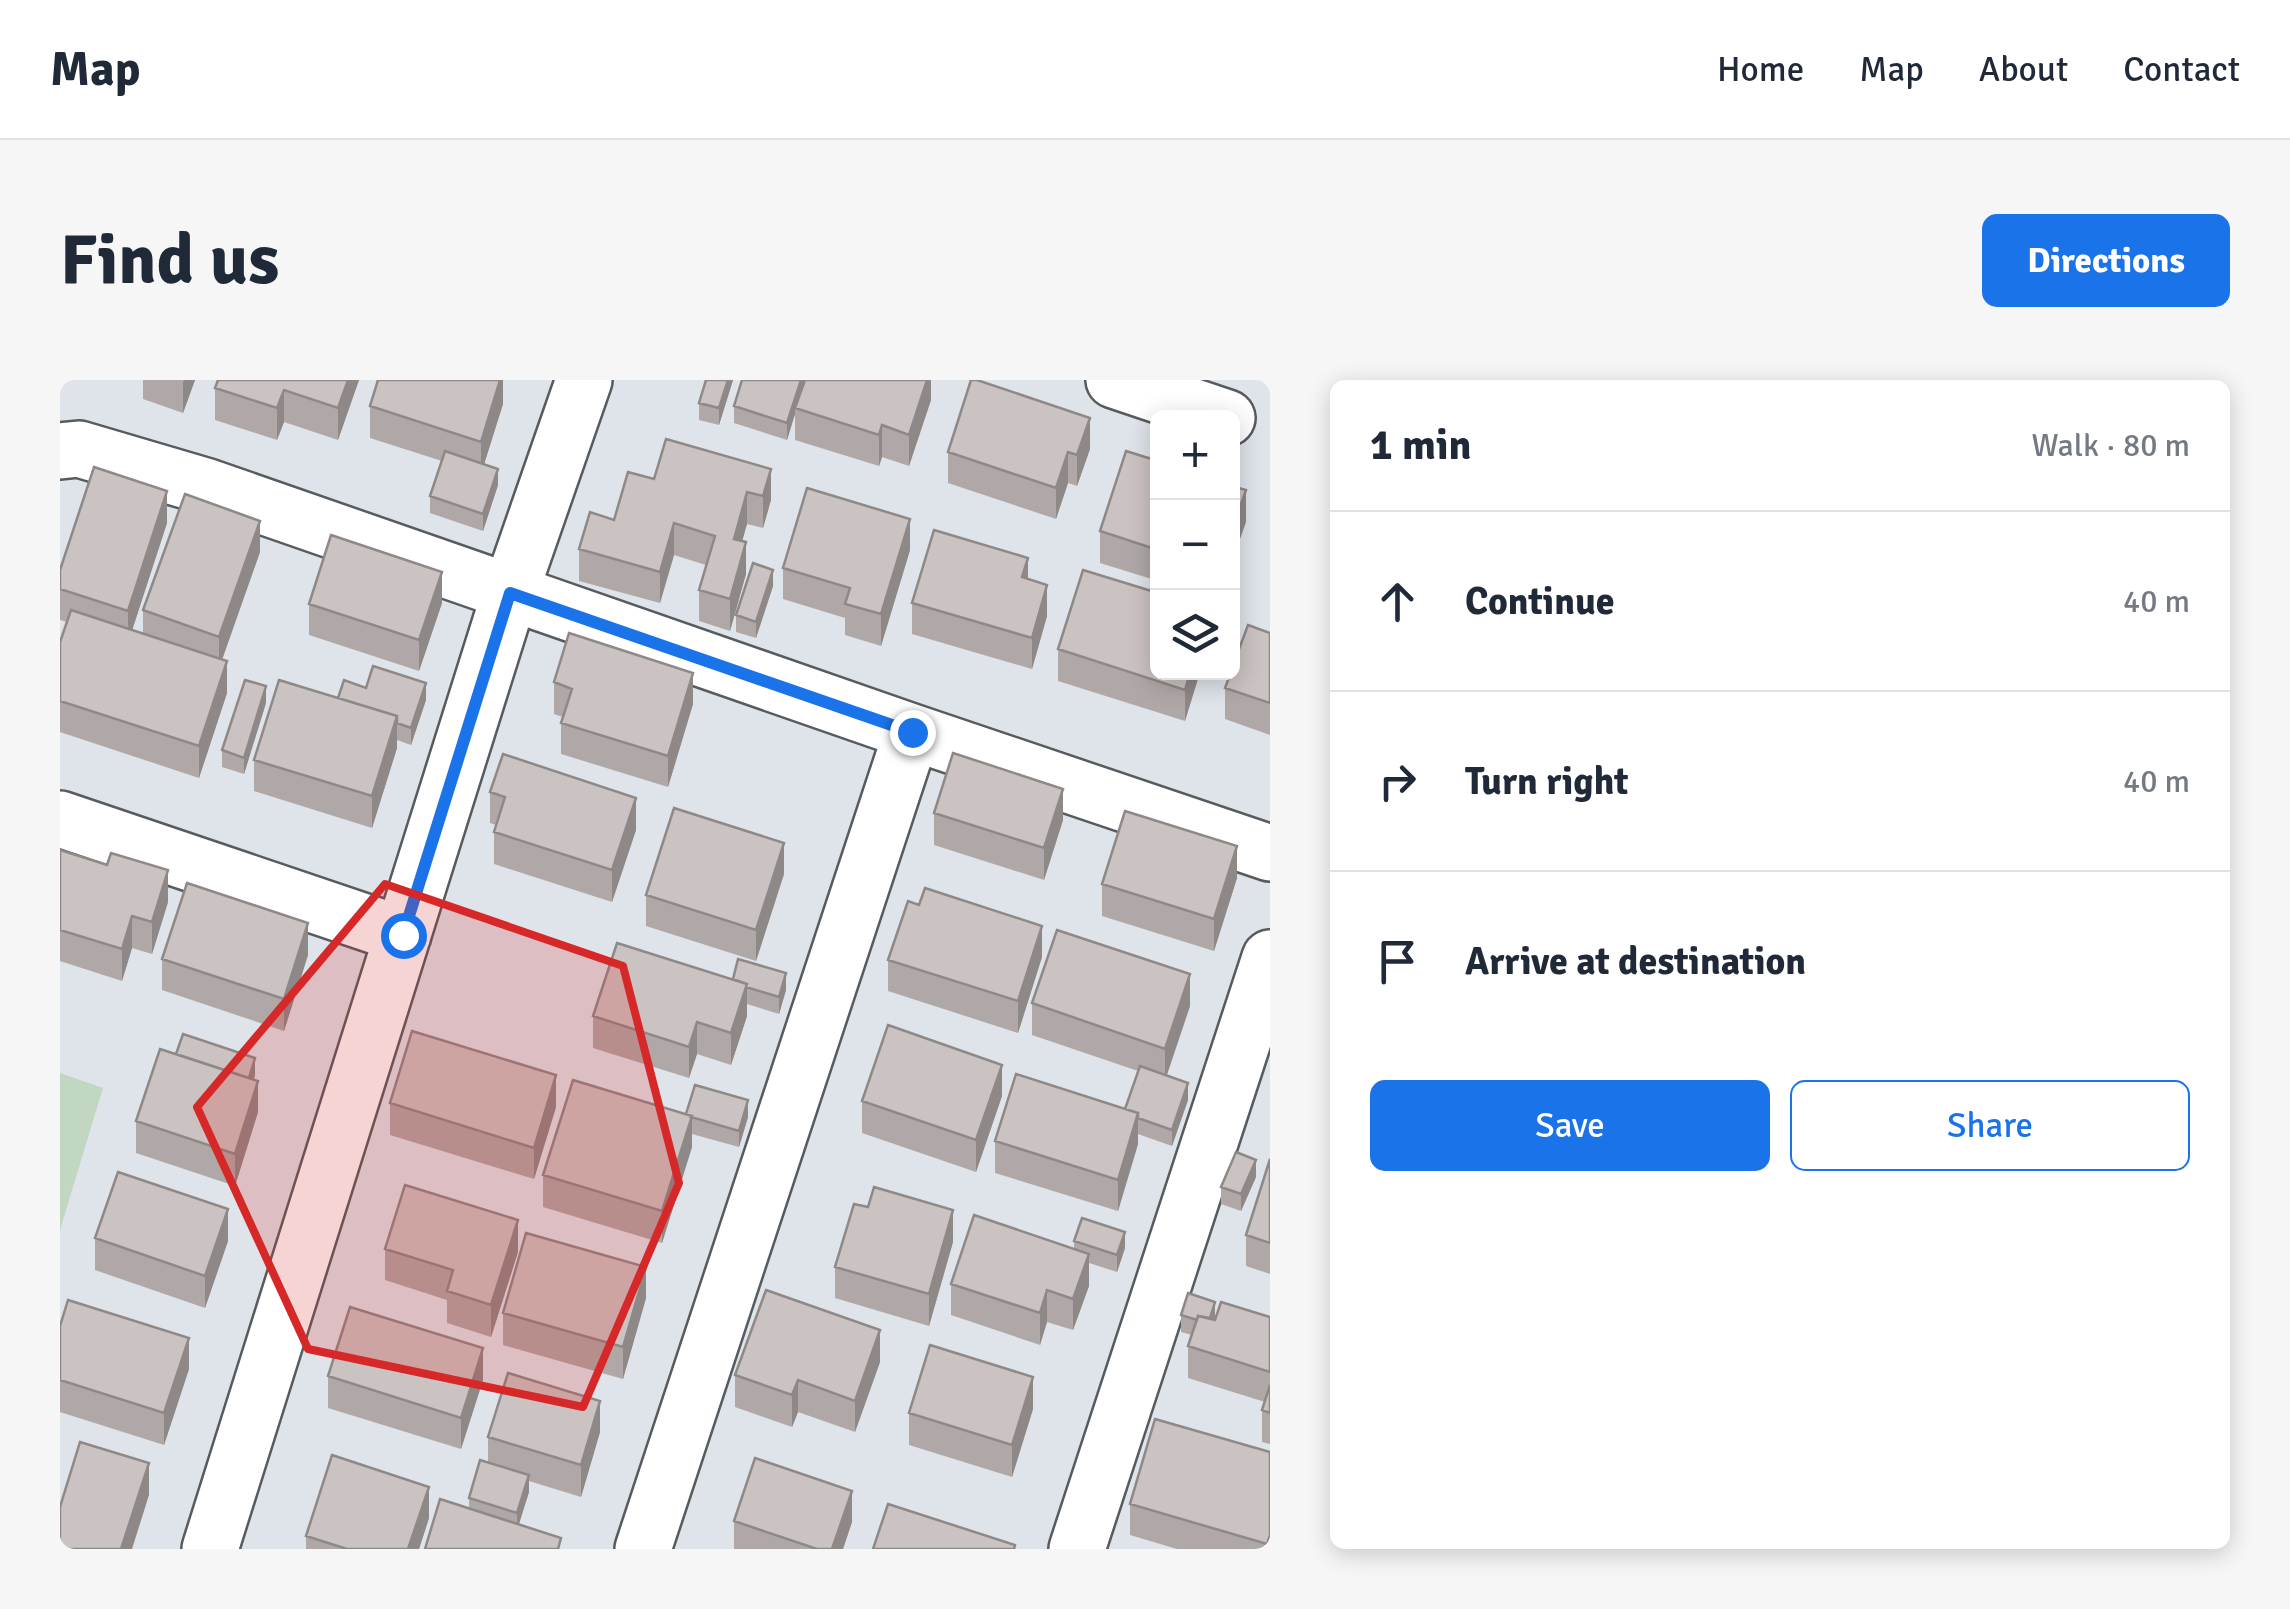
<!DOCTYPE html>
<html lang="en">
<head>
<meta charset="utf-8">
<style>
	:root { --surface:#fff; --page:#f6f6f7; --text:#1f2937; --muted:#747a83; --line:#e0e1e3; --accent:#1a73e8 }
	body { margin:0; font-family:Signika,sans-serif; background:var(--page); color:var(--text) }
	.controls { position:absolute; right:30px; top:30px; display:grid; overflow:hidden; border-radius:15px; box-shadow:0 5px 25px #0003 }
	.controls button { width:90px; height:90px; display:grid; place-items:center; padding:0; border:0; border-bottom:2px solid var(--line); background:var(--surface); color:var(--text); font:50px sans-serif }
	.stop { position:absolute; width:30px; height:30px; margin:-22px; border:8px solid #1a73e8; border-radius:50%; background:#fff }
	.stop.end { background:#1a73e8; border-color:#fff; box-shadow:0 2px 10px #0008 }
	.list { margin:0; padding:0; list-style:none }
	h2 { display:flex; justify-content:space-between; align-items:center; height:130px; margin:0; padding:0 40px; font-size:42px }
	h2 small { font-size:32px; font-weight:400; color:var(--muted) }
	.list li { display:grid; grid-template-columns:65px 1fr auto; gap:30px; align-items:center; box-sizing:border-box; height:180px; padding:0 40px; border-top:2px solid var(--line) }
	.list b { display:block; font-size:38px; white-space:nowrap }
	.list em { font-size:32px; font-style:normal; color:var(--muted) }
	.actions { display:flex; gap:20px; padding:30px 40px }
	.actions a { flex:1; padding:22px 0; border:2px solid var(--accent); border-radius:15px; text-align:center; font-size:35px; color:var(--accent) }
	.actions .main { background:var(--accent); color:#fff }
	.icon { flex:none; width:55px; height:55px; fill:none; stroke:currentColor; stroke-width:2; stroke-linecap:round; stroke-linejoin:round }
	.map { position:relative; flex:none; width:1210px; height:1169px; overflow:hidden; border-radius:15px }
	header { display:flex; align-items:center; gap:60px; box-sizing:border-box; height:140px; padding:0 50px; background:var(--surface); border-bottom:2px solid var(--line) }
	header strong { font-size:48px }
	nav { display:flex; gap:55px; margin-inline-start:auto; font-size:35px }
	.intro { display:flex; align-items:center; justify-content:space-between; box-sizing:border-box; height:240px; padding:0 60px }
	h1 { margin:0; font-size:70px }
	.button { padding:25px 45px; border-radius:15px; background:var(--accent); color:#fff; font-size:35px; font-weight:700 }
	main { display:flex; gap:60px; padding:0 60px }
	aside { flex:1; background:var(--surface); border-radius:15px; box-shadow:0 5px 25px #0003 }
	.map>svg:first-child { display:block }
</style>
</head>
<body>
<header>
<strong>Map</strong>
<nav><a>Home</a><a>Map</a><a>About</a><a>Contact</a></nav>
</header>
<div class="intro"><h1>Find us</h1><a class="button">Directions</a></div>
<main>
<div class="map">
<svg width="1210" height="1169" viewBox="0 0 1210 1169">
	<rect width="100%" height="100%" fill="#dfe4ea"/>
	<path fill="#c2d7c2" d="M 0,693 L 43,708 L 0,850 Z"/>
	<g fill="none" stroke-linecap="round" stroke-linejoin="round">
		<defs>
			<path id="minor" d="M 1054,0 L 1167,38
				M 0,71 L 19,69 L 148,107 L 852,352 L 1210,473
				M 0,439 L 343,555
				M 150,1169 L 450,213 L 524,0
				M 583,1169 L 852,352
				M 1017,1169 L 1210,578"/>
		</defs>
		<use href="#minor" stroke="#565b60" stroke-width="60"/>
		<use href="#minor" stroke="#fff" stroke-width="55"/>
	</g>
	<path fill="#afa8a6" d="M 83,0 L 135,0 L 123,33 L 83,19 Z
		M 158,0 L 299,0 L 278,60 L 224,42 L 217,60 L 155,40 L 155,8 Z
		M 443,0 L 443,24 L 424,84 L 438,105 L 423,151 L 370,133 L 370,116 L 382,81 L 310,58 L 310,26 Z
		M 673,0 L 659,45 L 639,40 L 639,23 Z
		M 871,0 L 871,20 L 849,86 L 822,77 L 819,86 L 735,60 L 735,34 L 727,60 L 674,43 L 674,26 Z
		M 606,59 L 711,120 L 703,148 L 687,144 L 682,161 L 686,194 L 670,251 L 639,241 L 639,210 L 646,185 L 614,175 L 600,223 L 519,201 L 519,169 L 554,140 L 594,99 Z
		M 1030,69 L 1017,106 L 1008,103 L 996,139 L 888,103 L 888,72 Z
		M 1098,81 L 1098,201 L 1040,183 L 1040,151 Z
		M 107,143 L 72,250 L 83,254 L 83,230 L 200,172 L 162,280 L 167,313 L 139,398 L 0,352 L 0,262 L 7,242 L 0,240 L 0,190 Z
		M 850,170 L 821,266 L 785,255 L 785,238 L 723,219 L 723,188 Z
		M 713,206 L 696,258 L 676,252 L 676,235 Z
		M 382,223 L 359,291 L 249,255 L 249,224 Z
		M 852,223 L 987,236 L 972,289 L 852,254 Z
		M 1210,253 L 1210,355 L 1165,339 L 1165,308 Z
		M 998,269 L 1098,292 L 1140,292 L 1125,341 L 998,301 Z
		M 494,302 L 633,324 L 608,407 L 501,374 L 501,343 L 503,337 L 494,334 Z
		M 306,308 L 366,320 L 351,365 L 337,360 L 337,368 L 312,448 L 194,411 L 194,380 L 278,318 Z
		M 206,323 L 184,394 L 162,387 L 162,370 Z
		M 430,412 L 576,450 L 552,522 L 434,484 L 434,452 L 436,445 L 430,443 Z
		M 874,433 L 1003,440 L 984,500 L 874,465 Z
		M 0,470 L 47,485 L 108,522 L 92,574 L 72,568 L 62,601 L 0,581 Z
		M 724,494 L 696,581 L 586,546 L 586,515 Z
		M 1177,498 L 1154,571 L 1042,536 L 1042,504 Z
		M 248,575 L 224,651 L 102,610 L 102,579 Z
		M 982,577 L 958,653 L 828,611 L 828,580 Z
		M 673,599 L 726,610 L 719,634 L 687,624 L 687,636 L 671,685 L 637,674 L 629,698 L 533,668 L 533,636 Z
		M 972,623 L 1130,626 L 1107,695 L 1128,720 L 1112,766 L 1078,754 L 1078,764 L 1058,831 L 935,793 L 935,761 L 1065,729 L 1078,691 L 972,655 Z
		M 195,695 L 194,699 L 198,732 L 175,806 L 76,773 L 76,741 Z
		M 942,716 L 916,792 L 802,753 L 802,721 Z
		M 330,723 L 496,727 L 474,799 L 330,755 Z
		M 626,734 L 688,737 L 679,767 L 632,754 L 632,767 L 602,863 L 483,827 L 483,795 Z
		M 1210,779 L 1210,894 L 1186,886 L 1186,855 Z
		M 1196,797 L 1181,831 L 1161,824 L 1161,807 Z
		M 35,858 L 168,861 L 145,928 L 35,890 Z
		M 1014,861 L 1065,868 L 1057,892 L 1029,883 L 1029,906 L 1013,950 L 987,942 L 980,965 L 891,935 L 891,904 L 1014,869 Z
		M 893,862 L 869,946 L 775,918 L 775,887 Z
		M 325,869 L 458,872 L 431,957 L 387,943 L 387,920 L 325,900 Z
		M 586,918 L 563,999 L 443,965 L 443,933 Z
		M 1121,935 L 1155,940 L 1210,937 L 1210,1064 L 1202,1062 L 1202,1030 L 1205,1022 L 1128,998 L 1128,966 L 1132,955 L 1121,952 Z
		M 0,946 L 129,989 L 104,1065 L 0,1032 Z
		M 820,982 L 795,1052 L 738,1032 L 732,1047 L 675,1027 L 675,995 Z
		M 268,996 L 423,1000 L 401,1069 L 268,1028 Z
		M 973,1029 L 952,1097 L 849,1065 L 849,1033 Z
		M 540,1052 L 521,1117 L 469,1101 L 469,1112 L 459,1144 L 501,1169 L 409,1128 L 409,1118 L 428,1082 L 428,1057 Z
		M 1210,1072 L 1210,1169 L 1117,1169 L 1070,1155 L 1070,1124 Z
		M 369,1138 L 359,1169 L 246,1169 L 246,1156 Z
		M 674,1141 L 792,1142 L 783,1169 L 674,1169 Z"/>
	<path fill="#8e8887" d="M 124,0 L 135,0 L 123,33 L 123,2 Z
		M 288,0 L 299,0 L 278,60 L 278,28 Z
		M 440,0 L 443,0 L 443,24 L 421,94 L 421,62 Z
		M 668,0 L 673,0 L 659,45 L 659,28 Z
		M 741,0 L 747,0 L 735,28 L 735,34 L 727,60 L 727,43 Z
		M 867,0 L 871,0 L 871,20 L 849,86 L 849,55 Z
		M 224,10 L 224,42 L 217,60 L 217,28 Z
		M 1030,38 L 1030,69 L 1017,106 L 1017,75 Z
		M 822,45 L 822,77 L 819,86 L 819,55 Z
		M 1008,72 L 1008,103 L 996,139 L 996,108 Z
		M 438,89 L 438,105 L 423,151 L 423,134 Z
		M 711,89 L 711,120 L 703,148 L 703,116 Z
		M 1186,110 L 1186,142 L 1172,182 L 1172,150 Z
		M 107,111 L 107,143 L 68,263 L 68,231 Z
		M 687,112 L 687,144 L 674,190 L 674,159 Z
		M 850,139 L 850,170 L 821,266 L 821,234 Z
		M 200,141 L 200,172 L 159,288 L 159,257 Z
		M 614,143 L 614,175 L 600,223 L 600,192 Z
		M 686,162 L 686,194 L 670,251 L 670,219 Z
		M 968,178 L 968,210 L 962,197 Z
		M 713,190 L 713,206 L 696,258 L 696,242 Z
		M 382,192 L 382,223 L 359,291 L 359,260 Z
		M 987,205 L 987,236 L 972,289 L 972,258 Z
		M 167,281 L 167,313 L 139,398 L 139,366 Z
		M 1130,292 L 1140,292 L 1125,341 L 1125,310 Z
		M 633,293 L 633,324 L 608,407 L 608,376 Z
		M 366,303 L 366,320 L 351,365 L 351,348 Z
		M 206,306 L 206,323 L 184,394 L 184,378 Z
		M 337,336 L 337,368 L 312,448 L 312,416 Z
		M 1003,409 L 1003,440 L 984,500 L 984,468 Z
		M 576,418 L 576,450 L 552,522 L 552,490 Z
		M 724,463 L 724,494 L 696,581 L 696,550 Z
		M 1177,466 L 1177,498 L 1154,571 L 1154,539 Z
		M 108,490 L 108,522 L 92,574 L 92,542 Z
		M 72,536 L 72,568 L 62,601 L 62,569 Z
		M 248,543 L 248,575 L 224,651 L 224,619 Z
		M 982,546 L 982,577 L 958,653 L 958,621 Z
		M 726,593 L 726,610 L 719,634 L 719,617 Z
		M 1130,594 L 1130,626 L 1105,700 L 1105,669 Z
		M 687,604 L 687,636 L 671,685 L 671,653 Z
		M 637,642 L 637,674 L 629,698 L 629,667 Z
		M 195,678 L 195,695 L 188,717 L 188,701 Z
		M 942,685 L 942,716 L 916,792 L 916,760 Z
		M 496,695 L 496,727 L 474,799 L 474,768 Z
		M 198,701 L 198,732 L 175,806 L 175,774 Z
		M 1128,703 L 1128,720 L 1112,766 L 1112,750 Z
		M 688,720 L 688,737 L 679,767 L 679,751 Z
		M 1078,733 L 1078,764 L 1058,831 L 1058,800 Z
		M 632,736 L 632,767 L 602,863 L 602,831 Z
		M 1196,780 L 1196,797 L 1181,831 L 1181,814 Z
		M 168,829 L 168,861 L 145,928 L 145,896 Z
		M 893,830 L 893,862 L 869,946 L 869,914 Z
		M 458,840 L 458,872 L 431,957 L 431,925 Z
		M 1065,852 L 1065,868 L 1057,892 L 1057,875 Z
		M 1029,874 L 1029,906 L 1013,950 L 1013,919 Z
		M 586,887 L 586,918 L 563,999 L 563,967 Z
		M 987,910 L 987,942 L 980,965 L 980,933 Z
		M 1155,922 L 1155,938 L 1148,960 L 1148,943 Z
		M 820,950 L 820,982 L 795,1052 L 795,1021 Z
		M 129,958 L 129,989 L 104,1065 L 104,1033 Z
		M 423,968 L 423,1000 L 401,1069 L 401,1038 Z
		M 973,997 L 973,1029 L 952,1097 L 952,1065 Z
		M 738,1000 L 738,1032 L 732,1047 L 732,1015 Z
		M 540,1021 L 540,1052 L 521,1117 L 521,1085 Z
		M 89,1083 L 89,1115 L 72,1169 L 61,1169 Z
		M 469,1095 L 469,1112 L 457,1150 L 457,1133 Z
		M 369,1107 L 369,1138 L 359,1169 L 348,1169 Z
		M 792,1111 L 792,1142 L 783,1169 L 772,1169 Z"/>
	<path fill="#cbc3c1" stroke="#8e8887" stroke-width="2.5" d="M 158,0 L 288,0 L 278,28 L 224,10 L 217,28 L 155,8 Z
		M 318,0 L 440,0 L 421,62 L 310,26 Z
		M 646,0 L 668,0 L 659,28 L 639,23 Z
		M 682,0 L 741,0 L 727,43 L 674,26 Z
		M 745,0 L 867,0 L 849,55 L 822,45 L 819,55 L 735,28 Z
		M 911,0 L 917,0 L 1030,38 L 1017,75 L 1008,72 L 996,108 L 888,72 Z
		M 606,59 L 711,89 L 703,116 L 687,112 L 674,159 L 686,162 L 670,219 L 639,210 L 655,156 L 614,143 L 600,192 L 519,169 L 530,132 L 554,140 L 568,92 L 594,99 Z
		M 385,71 L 438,89 L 423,134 L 370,116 Z
		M 1066,71 L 1098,81 L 1098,170 L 1040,151 Z
		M 34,87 L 107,111 L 68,231 L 0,209 L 0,190 Z
		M 1172,106 L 1186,110 L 1172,150 Z
		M 747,108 L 850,139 L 821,234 L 785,224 L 790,208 L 723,188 Z
		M 125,114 L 200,141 L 159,257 L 83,230 Z
		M 874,150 L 968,178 L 962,197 L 987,205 L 972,258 L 852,223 Z
		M 271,155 L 382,192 L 359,260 L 249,224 Z
		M 693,183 L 713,190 L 696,242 L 676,235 Z
		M 1023,190 L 1098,213 L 1098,292 L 1130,292 L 1125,310 L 998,269 Z
		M 11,230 L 167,281 L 139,366 L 0,321 L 0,262 Z
		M 1188,245 L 1210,253 L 1210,323 L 1165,308 L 1171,292 L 1172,292 L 1172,288 Z
		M 509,253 L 633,293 L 608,376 L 501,343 L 512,309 L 494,302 Z
		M 313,286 L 366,303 L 351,348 L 337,343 L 337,336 L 278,318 L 284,300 L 306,308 Z
		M 185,300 L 206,306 L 184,378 L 162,370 Z
		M 219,300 L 337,336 L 312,416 L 194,380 Z
		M 893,373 L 1003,409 L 984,468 L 874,433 Z
		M 443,374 L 576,418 L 552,490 L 434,452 L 445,417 L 430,412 Z
		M 614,428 L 724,463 L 696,550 L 586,515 Z
		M 1065,431 L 1177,466 L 1154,539 L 1042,504 Z
		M 0,470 L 47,485 L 51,473 L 108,490 L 92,542 L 72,536 L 62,569 L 0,550 Z
		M 127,503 L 248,543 L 224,619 L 102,579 Z
		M 865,508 L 982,546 L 958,621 L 828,580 L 848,521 L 859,525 Z
		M 997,550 L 1130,594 L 1105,669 L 972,623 Z
		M 557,563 L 687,604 L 671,653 L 637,642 L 629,667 L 533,636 Z
		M 678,579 L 726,593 L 719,617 L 686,607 L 687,604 L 673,599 Z
		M 828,645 L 942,685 L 916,760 L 802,721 Z
		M 352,651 L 496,695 L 474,768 L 330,723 Z
		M 123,654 L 195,678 L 189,698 L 116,674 Z
		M 100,669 L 198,701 L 175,774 L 76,741 Z
		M 1080,686 L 1128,703 L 1112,750 L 1078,738 L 1078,733 L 1065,729 Z
		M 956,694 L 1078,733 L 1058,800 L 935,761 Z
		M 513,700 L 632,736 L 602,831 L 483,795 Z
		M 635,705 L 688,720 L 679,751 L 631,737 L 632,736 L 626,734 Z
		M 1176,772 L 1196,780 L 1181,814 L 1161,807 Z
		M 1210,779 L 1210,863 L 1186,855 Z
		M 58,792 L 168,829 L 145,896 L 35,858 Z
		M 345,805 L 458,840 L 431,925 L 387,911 L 393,890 L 325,869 Z
		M 814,807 L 893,830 L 869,914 L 775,887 L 794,824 L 808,827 Z
		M 914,835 L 1029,874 L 1013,919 L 987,910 L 980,933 L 891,904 Z
		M 1022,838 L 1065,852 L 1057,875 L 1014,861 Z
		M 466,853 L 586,887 L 563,967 L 443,933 Z
		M 706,910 L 820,950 L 795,1021 L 738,1000 L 732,1015 L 675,995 Z
		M 1128,913 L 1155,922 L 1150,938 L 1138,936 L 1137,940 L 1121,935 Z
		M 8,920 L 129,958 L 104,1033 L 0,1000 L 0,946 Z
		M 1161,922 L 1210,937 L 1210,992 L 1128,966 L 1138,936 L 1155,940 Z
		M 290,927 L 423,968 L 401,1038 L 268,996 Z
		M 870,965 L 973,997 L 952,1065 L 849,1033 Z
		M 448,993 L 540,1021 L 521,1085 L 428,1057 Z
		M 1210,1005 L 1210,1033 L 1202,1030 Z
		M 1095,1039 L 1210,1072 L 1210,1155 L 1207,1164 L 1070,1124 Z
		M 20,1062 L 89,1083 L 61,1169 L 0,1169 L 0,1127 Z
		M 272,1075 L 369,1107 L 348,1169 L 287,1169 L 246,1156 Z
		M 695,1078 L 792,1111 L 772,1169 L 757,1169 L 674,1141 Z
		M 420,1080 L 469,1095 L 457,1133 L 409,1118 Z
		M 380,1119 L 501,1158 L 498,1169 L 365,1169 Z
		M 828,1124 L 955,1165 L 954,1169 L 813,1169 Z"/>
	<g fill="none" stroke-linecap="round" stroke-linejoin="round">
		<path stroke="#1a73e8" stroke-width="12" d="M 343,555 L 450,213 L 852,352"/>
	</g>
	<path fill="#d62828" fill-opacity="0.2" stroke="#d62828" stroke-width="8" stroke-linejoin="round" d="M 325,504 L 563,586 L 619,803 L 523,1027 L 248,969 L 137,727 Z"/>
</svg>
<div class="controls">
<button>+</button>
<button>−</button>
<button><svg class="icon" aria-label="layers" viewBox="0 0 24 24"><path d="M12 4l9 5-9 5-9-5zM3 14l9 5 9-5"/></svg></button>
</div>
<div class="stop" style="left:343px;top:555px"></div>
<div class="stop end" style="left:852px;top:352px"></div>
</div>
<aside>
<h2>1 min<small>Walk · 80 m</small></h2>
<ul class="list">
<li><svg class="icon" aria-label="ahead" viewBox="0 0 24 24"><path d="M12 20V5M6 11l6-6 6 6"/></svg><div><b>Continue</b></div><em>40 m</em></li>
<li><svg class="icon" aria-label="right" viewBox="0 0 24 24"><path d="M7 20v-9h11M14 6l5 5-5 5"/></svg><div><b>Turn right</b></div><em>40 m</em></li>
<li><svg class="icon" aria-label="arrive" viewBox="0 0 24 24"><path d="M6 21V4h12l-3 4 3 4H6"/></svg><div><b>Arrive at destination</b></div></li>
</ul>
<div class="actions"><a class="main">Save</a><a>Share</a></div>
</aside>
</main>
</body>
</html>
